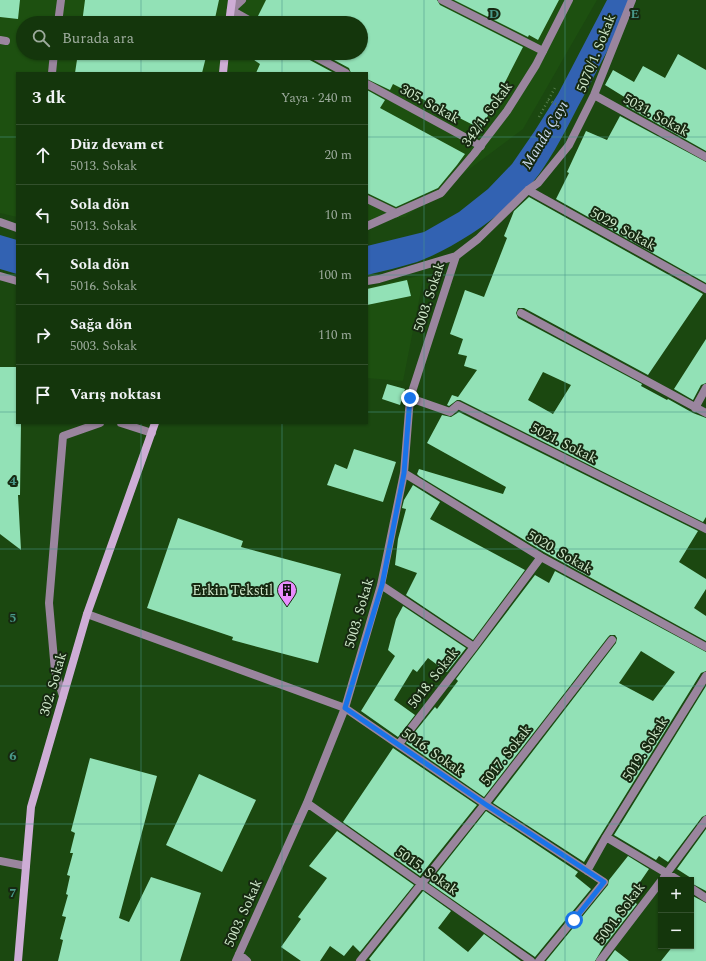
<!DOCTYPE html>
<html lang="tr">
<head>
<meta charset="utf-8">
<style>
	:root { --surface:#14360c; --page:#1d3e15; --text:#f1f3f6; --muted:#9dab9d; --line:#33502d }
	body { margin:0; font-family:Spectral,serif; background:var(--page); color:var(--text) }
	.controls { position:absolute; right:12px; bottom:12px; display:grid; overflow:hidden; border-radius:0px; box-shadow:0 1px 3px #0004 }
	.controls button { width:36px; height:36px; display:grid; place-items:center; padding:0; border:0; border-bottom:1px solid var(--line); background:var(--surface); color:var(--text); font:20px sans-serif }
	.stop { position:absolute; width:12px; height:12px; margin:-9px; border:3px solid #1a73e8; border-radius:50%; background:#fff }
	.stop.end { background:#1a73e8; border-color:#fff; box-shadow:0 1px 4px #0008 }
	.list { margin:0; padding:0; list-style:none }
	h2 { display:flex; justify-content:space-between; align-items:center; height:52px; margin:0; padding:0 16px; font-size:17px }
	h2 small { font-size:13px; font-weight:400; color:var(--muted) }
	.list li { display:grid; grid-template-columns:26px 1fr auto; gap:12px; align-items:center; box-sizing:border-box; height:60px; padding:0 16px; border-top:1px solid var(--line) }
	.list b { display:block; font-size:15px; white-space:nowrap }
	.list p { margin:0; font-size:13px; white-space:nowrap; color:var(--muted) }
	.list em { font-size:13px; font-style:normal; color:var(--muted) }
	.icon { flex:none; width:22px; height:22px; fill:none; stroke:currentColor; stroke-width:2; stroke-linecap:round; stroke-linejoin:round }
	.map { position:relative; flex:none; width:706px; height:961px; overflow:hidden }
	.search { position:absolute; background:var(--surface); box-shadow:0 1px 3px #0004; left:16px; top:16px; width:352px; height:44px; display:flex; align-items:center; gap:10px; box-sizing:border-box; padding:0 14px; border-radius:22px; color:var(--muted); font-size:15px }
	.panel { position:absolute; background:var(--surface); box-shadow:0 1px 3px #0004; left:16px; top:72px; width:352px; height:352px; border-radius:0px }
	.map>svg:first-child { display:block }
</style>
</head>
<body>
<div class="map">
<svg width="706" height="961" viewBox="0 0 706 961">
	<rect width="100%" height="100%" fill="#1b4810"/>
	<path fill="#1d5010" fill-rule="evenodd" d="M 0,0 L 597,0 L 523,129 L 405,217 L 367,222 L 367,73 L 17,73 L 17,217 L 0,213 ZM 23,23 L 361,23 L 361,53 L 23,53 Z
		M 424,275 L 403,381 L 367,378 L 367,287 Z"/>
	<path fill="#3262b2" d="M 607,0 L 635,0 C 619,29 603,58 588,88 C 573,115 560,144 542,170 C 518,206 458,247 417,262 C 401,267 383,271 367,275 L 367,246 L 424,232 L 459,212 L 488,189 L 512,164 L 534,132 L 558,94 Z
		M 0,235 L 17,240 L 17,274 L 0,269 Z"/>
	<path fill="#92e1b6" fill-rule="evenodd" d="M 0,0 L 20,0 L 18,19 L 0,17 Z
		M 85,0 L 219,0 L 214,23 L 82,23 Z
		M 266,0 L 437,0 L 440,5 L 523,47 L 481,129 L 393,84 L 390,90 L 367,79 L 367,73 L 351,73 L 349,68 L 321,53 L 361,53 L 361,23 L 273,23 L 258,16 Z
		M 454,0 L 559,0 L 538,40 L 529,35 L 528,37 Z
		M 78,53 L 207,53 L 202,73 L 75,73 Z
		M 244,53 L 304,53 L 306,58 L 334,73 L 256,73 L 260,64 Z
		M 678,54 L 706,70 L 706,151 L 626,106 L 629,101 L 625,99 L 626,98 L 605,85 L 613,70 L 634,82 L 643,66 L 665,78 Z
		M 367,90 L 385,100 L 380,108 L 465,154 L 457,165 L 438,188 L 396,207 L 367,193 Z
		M 620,116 L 706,162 L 706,283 L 556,199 L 569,173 L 567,172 L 586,131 L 607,140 Z
		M 529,197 L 703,294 L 648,375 L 524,308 L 518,308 L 516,313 L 518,318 L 642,384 L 641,386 L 667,400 L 668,399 L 693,413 L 706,418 L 706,517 L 703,522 L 460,400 L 457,400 L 449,406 L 447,405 L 452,395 L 458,397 L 477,370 L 464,366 L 467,356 L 458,354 L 463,339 L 450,334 L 465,290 L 484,297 L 507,238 L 504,236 L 514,211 ZM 543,372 L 571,385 L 553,414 L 528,400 Z
		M 407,280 L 411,296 L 367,305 L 367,289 Z
		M 706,339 L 706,383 L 701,385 L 693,400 L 674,389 Z
		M 0,367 L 17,367 L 17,423 L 21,423 L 20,495 L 18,495 L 21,550 L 0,534 Z
		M 387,384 L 405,389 L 400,405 L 382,399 Z
		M 459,412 L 698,531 L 679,562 L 706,579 L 706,589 L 694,608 L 706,616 L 706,641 L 544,552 L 419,476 L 417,474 L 419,469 L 503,494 L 506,487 L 427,443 L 442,415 L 451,417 Z
		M 354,449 L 396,462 L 383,502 L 327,485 L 335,464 L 347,469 Z
		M 413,485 L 440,502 L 430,519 L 525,570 L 473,640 L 406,595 L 417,573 L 395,565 L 398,539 L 406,509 L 402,508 L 404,500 Z
		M 178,518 L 243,541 L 241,547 L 341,574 L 318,663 L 232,640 L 233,637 L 147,608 Z
		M 555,571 L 706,652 L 706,671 L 701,673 L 584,862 L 493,803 L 616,643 L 617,638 L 615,635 L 610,635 L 608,637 L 484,797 L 406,743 L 435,707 L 437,709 L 458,681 L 456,679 L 535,575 L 549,583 ZM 641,651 L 675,672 L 653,701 L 619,683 Z
		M 403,606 L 466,648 L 447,672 L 428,658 L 417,672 L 413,669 L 394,700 L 415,715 L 398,737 L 361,711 L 395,656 L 388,650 L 396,619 Z
		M 706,686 L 706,815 L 702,817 L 668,862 L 659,856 L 656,860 L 614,835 Z
		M 393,748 L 477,805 L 420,876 L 343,822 Z
		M 90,758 L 157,776 L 119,918 L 129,922 L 151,877 L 201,893 L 180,961 L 58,961 L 63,940 L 60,939 L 66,917 L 62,916 L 68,895 L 66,894 L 70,876 L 67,875 L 73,853 L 70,853 L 75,833 L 71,831 Z
		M 199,774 L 256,800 L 222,872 L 166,845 Z
		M 486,811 L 578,872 L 575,876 L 591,889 L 535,957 L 429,883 Z
		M 706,829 L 706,891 L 691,883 L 691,878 L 677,869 Z
		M 337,831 L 414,885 L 360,952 L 353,945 L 344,956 L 330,946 L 320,961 L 301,961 L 281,947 L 301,919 L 298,917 L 327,878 L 309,866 Z
		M 628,856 L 649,869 L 629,898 L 637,904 L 604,946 L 595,961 L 546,961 L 608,885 L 609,880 Z
		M 423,891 L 451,911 L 438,928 L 468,952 L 484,934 L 521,961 L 371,961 L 369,959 Z
		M 691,895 L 706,903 L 706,961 L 661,961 L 673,946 L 691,946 Z
		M 615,950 L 629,961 L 607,961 Z"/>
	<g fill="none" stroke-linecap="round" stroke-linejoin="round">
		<path stroke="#577e4e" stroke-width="2.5" stroke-dasharray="1 3" stroke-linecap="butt" d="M 548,100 L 571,112
			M 539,117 L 556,86"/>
		<path stroke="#9a859e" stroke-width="8" d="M 242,0 L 231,10 L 254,23
			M 442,0 L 543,51
			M 0,40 L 6,41
			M 309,53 L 346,73
			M 367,84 L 481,146
			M 367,199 L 396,213
			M 121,423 L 152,433
			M 87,614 L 345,708
			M 63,696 L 55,671 L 49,603 L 63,436 L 100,423
			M 0,861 L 26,866"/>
		<path stroke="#9a859e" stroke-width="8" d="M 58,23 L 61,0
			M 52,73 L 54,53
			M 594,95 L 706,157
			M 528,190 L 706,289
			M 0,222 L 17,228
			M 367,226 L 441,193 L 474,154 L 507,111 L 536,65 L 569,0
			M 0,276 L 17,281
			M 367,281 L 379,279 L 456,256 L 478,239 L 528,190 L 538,183 L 569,145 L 594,95 L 632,0
			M 521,313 L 706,413
			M 410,398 L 450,412 L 458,405 L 706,529
			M 695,408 L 706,388
			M 404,473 L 541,557 L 706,647
			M 381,585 L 474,647
			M 345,708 L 485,804 L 604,882 L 539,961
			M 399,744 L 474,647 L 541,557
			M 307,803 L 531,961
			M 606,837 L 706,676
			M 587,871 L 606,837 L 678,880
			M 664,877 L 706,820
			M 691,888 L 706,898
			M 239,954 L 247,961
			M 236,961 L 307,803 L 345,708 L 381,585 L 404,473 L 410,398 L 456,256
			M 360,961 L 485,804 L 612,640
			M 600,961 L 661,881"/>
		<path stroke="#ceadd6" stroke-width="8" d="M 229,23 L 232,0
			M 223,73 L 225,53
			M 18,961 L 31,807 L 87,614 L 155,423"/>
	</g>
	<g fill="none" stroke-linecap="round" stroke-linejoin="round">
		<path stroke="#1a73e8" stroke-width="5" d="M 410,398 L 404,473 L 382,585 L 345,708 L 485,804 L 604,882 L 574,920"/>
	</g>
	<path fill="none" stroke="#49988a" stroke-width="1" stroke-opacity="0.55" d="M 141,0 L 141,23M 282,0 L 282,23M 424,0 L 424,961M 565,0 L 565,961M 141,53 L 141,73M 282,53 L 282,73M 0,137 L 17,137M 367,137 L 706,137M 0,275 L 17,275M 367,275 L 706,275M 0,412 L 17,412M 367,412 L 706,412M 141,423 L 141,961M 282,423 L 282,961M 0,549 L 706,549M 0,686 L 706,686M 0,824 L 706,824"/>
	<defs>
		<symbol id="building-pin" viewBox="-11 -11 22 30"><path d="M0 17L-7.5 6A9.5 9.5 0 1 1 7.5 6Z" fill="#e98dfe" stroke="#162911"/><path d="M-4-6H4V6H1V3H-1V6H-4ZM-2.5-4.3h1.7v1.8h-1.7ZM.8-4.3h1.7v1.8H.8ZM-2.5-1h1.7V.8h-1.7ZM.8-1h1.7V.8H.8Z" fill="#111"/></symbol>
	</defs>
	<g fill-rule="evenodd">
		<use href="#building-pin" x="276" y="579" width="22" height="30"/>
	</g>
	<g text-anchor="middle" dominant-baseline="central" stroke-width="4" stroke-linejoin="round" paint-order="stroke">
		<g font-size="14" fill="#cfe8ca" stroke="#162911">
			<text transform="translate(596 53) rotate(-68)">5070/1. Sokak</text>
			<text transform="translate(430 104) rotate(29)">305. Sokak</text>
			<text transform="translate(487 114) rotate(-54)">342/1. Sokak</text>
			<text transform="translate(656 115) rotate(29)">5031. Sokak</text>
			<text transform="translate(623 229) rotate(29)">5029. Sokak</text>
			<text transform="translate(429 297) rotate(-72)">5003. Sokak</text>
			<text transform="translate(564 443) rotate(27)">5021. Sokak</text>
			<text transform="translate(560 552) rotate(30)">5020. Sokak</text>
			<text transform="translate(359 613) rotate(-74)">5003. Sokak</text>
			<text transform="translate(433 678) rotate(-52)">5018. Sokak</text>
			<text transform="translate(53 684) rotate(-74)">302. Sokak</text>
			<text transform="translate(645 749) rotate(-58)">5019. Sokak</text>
			<text transform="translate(433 752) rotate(35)">5016. Sokak</text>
			<text transform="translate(506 755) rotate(-52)">5017. Sokak</text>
			<text transform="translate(427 871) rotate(35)">5015. Sokak</text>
			<text transform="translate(243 913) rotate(-66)">5003. Sokak</text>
			<text transform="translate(620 913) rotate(-53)">5001. Sokak</text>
		</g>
		<g font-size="14" fill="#cfe8ca" stroke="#162911" text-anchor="end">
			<text x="273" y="590">Erkin Tekstil</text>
		</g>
		<g font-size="15" font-style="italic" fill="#cddbf0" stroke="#162911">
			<text transform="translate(545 135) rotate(-59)">Manda Çayı</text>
		</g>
	</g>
	<g font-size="13" text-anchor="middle" font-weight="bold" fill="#49988a" stroke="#162911" stroke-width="4" stroke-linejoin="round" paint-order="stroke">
		<text x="494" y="18">D</text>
		<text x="635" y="18">E</text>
		<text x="13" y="485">4</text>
		<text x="13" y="622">5</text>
		<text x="13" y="760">6</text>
		<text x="13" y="897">7</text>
	</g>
</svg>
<div class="controls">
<button>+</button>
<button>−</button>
</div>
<div class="stop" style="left:574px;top:920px"></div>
<div class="stop end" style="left:410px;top:398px"></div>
<div class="search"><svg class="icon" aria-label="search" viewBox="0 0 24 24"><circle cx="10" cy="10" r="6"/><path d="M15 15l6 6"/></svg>Burada ara</div>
<section class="panel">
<h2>3 dk<small>Yaya · 240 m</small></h2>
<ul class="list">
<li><svg class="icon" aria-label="ahead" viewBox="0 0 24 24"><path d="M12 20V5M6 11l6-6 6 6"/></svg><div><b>Düz devam et</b><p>5013. Sokak</p></div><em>20 m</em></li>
<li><svg class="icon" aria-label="left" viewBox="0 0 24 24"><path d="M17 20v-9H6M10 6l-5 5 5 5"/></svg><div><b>Sola dön</b><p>5013. Sokak</p></div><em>10 m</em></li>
<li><svg class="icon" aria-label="left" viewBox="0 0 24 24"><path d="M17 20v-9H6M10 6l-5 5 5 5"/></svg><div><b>Sola dön</b><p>5016. Sokak</p></div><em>100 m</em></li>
<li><svg class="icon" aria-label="right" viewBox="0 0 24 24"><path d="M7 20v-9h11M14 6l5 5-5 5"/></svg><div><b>Sağa dön</b><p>5003. Sokak</p></div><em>110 m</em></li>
<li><svg class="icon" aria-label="arrive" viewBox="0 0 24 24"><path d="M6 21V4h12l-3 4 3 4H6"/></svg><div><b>Varış noktası</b></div></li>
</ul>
</section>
</div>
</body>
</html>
